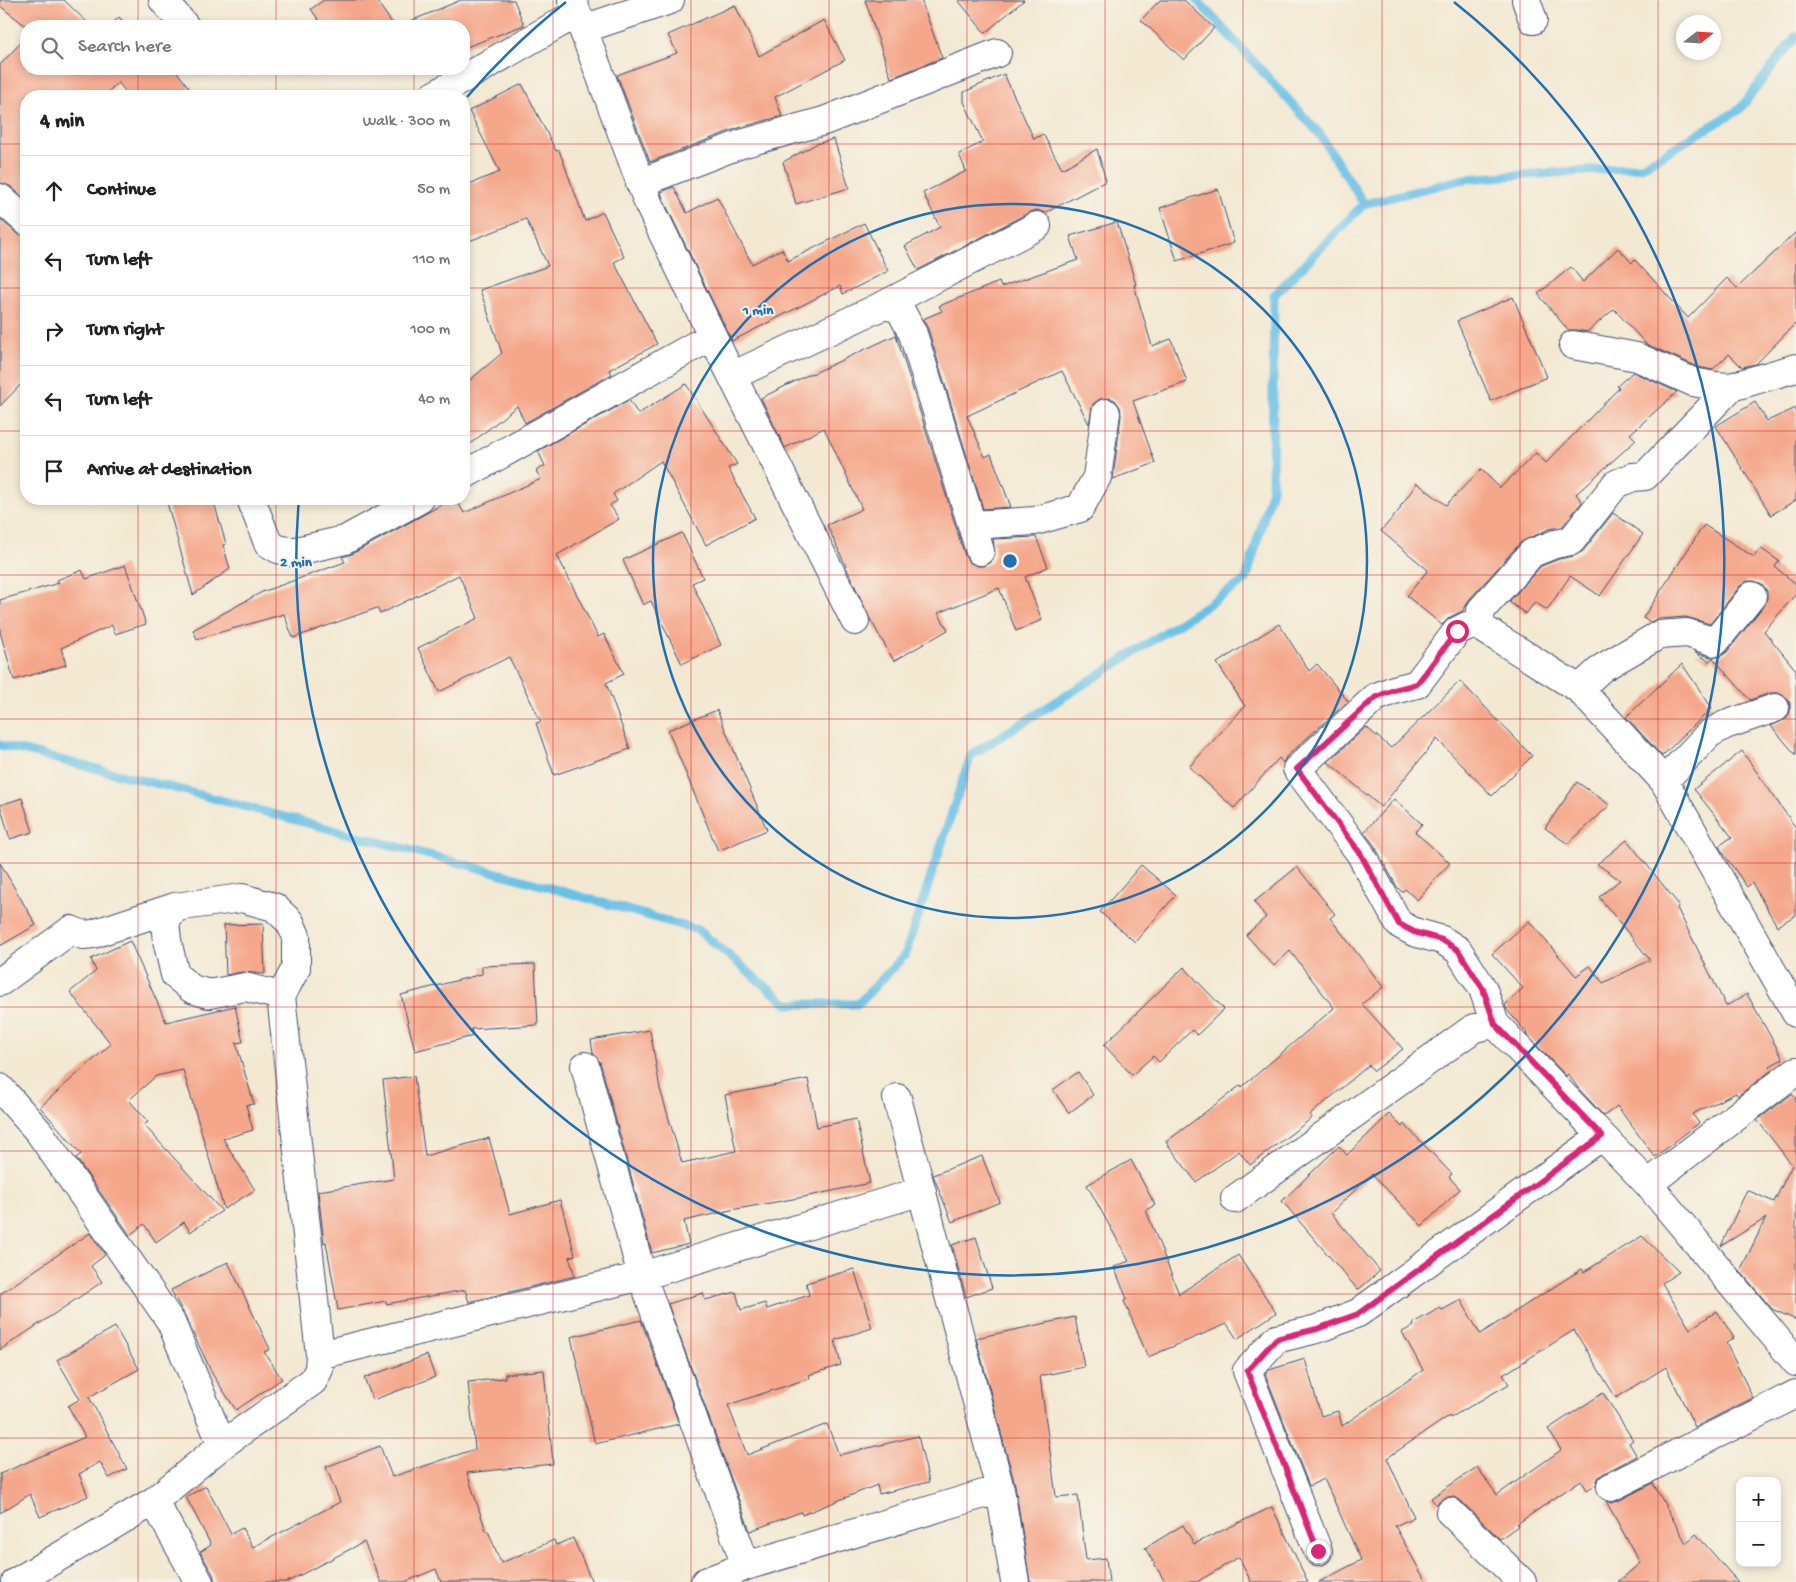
<!DOCTYPE html>
<html lang="en">
<head>
<meta charset="utf-8">
<style>
	:root { --surface:#fff; --page:#f6f6f6; --text:#222; --muted:#767676; --line:#e0e0e0 }
	body { margin:0; font-family:"Gochi Hand",sans-serif; background:var(--page); color:var(--text) }
	.controls { position:absolute; right:15px; bottom:15px; display:grid; overflow:hidden; border-radius:10px; box-shadow:0 2px 8px #0003 }
	.controls button { width:45px; height:45px; display:grid; place-items:center; padding:0; border:0; border-bottom:1px solid var(--line); background:var(--surface); color:var(--text); font:25px sans-serif }
	.compass { position:absolute; left:1676px; top:15px; width:45px; height:45px; border-radius:50%; background:var(--surface); box-shadow:0 2px 8px #0003; rotate:73deg }
	.stop { position:absolute; width:15px; height:15px; margin:-11px; border:4px solid #db2777; border-radius:50%; background:#fff }
	.stop.end { background:#db2777; border-color:#fff; box-shadow:0 1px 5px #0008 }
	.list { margin:0; padding:0; list-style:none }
	h2 { display:flex; justify-content:space-between; align-items:center; height:65px; margin:0; padding:0 20px; font-size:21px }
	h2 small { font-size:16px; font-weight:400; color:var(--muted) }
	.list li { display:grid; grid-template-columns:32px 1fr auto; gap:15px; align-items:center; box-sizing:border-box; height:70px; padding:0 20px; border-top:1px solid var(--line) }
	.list b { display:block; font-size:19px; white-space:nowrap }
	.list em { font-size:16px; font-style:normal; color:var(--muted) }
	.icon { flex:none; width:28px; height:28px; fill:none; stroke:currentColor; stroke-width:2; stroke-linecap:round; stroke-linejoin:round }
	.map { position:relative; flex:none; width:1796px; height:1582px; overflow:hidden }
	.search { position:absolute; background:var(--surface); box-shadow:0 2px 8px #0003; left:20px; top:20px; width:450px; height:55px; display:flex; align-items:center; gap:12px; box-sizing:border-box; padding:0 18px; border-radius:20px; color:var(--muted); font-size:19px }
	.panel { position:absolute; background:var(--surface); box-shadow:0 2px 8px #0003; left:20px; top:90px; width:450px; height:415px; border-radius:20px }
	.map>svg:first-child { display:block }
</style>
</head>
<body>
<div class="map">
<svg width="1796" height="1582" viewBox="0 0 1796 1582">
	<rect width="100%" height="100%" fill="#f7f3e8"/>
	<filter id="ink" filterUnits="userSpaceOnUse"><feTurbulence type="fractalNoise" baseFrequency=".02" numOctaves="2"/><feDisplacementMap in="SourceGraphic" scale="10" xChannelSelector="R" yChannelSelector="G"/><feConvolveMatrix kernelMatrix="1 2 1 2 8 2 1 2 1" color-interpolation-filters="sRGB"/></filter>
	<filter id="wash" filterUnits="userSpaceOnUse"><feTurbulence type="fractalNoise" baseFrequency=".0096" numOctaves="4" result="noise"/><feDisplacementMap in="SourceGraphic" scale="20" xChannelSelector="R" yChannelSelector="G"/><feGaussianBlur stdDeviation="1.12" result="paint"/><feColorMatrix in="noise" values="0 0 0 0 0 0 0 0 0 0 0 0 0 0 0 0 0 1.4 0 .05"/><feComposite in="paint" operator="in"/></filter>
	<g filter="url(#wash)">
		<rect width="100%" height="100%" fill="#f3e9d3"/>
		<g fill="none" stroke-linecap="round" stroke-linejoin="round">
			<path stroke="#69c1e6" stroke-width="9" d="M 1197,0 L 1319,133 L 1364,204
				M 0,745 L 178,789 L 509,876 L 698,930 L 787,1004 L 858,1004 L 905,955 L 971,755 L 1105,671 L 1246,580 L 1272,489 L 1274,295 L 1364,204 L 1464,179 L 1641,167 L 1739,110 L 1796,36"/>
		</g>
		<g id="blocks">
			<path fill="#f5a78b" d="M 0,0 L 64,0 L 91,26 L 26,26 L 0,6 Z
				M 324,0 L 376,0 L 394,26 L 323,26 L 311,9 Z
				M 461,0 L 514,0 L 524,25 L 464,48 L 464,26 L 399,26 Z
				M 865,0 L 921,0 L 942,58 L 891,78 Z
				M 958,0 L 1024,0 L 985,33 Z
				M 1160,0 L 1184,0 L 1214,28 L 1184,60 L 1141,20 Z
				M 735,5 L 759,56 L 824,20 L 845,60 L 775,97 L 782,116 L 735,129 L 650,162 L 617,75 L 677,53 L 668,35 Z
				M 119,17 L 128,26 L 110,26 Z
				M 26,37 L 26,69 L 175,69 L 195,96 L 129,96 L 118,82 L 104,96 L 26,96 L 26,200 L 10,186 L 0,183 L 0,65 Z
				M 1004,74 L 1034,139 L 1043,134 L 1062,169 L 1097,149 L 1106,181 L 1045,213 L 1037,210 L 1030,212 L 918,270 L 905,246 L 940,227 L 923,193 L 966,171 L 959,154 L 983,142 L 964,102 L 964,92 Z
				M 522,84 L 556,151 L 559,150 L 585,221 L 603,212 L 624,257 L 614,262 L 657,344 L 609,370 L 612,374 L 525,423 L 517,406 L 464,449 L 464,385 L 502,353 L 480,290 L 548,266 L 526,219 L 464,243 L 464,186 L 500,172 L 469,111 Z
				M 834,139 L 849,188 L 796,204 L 783,162 L 816,144 Z
				M 674,187 L 687,213 L 717,197 L 752,264 L 782,249 L 788,261 L 864,223 L 888,271 L 843,294 L 840,286 L 732,341 L 663,199 L 661,192 Z
				M 1218,189 L 1234,243 L 1177,261 L 1160,208 Z
				M 0,219 L 16,233 L 26,236 L 26,379 L 0,406 Z
				M 1117,222 L 1136,285 L 1134,285 L 1152,346 L 1171,339 L 1187,382 L 1133,401 L 1155,463 L 1113,479 L 1121,415 L 1120,407 L 1115,400 L 1109,398 L 1100,399 L 1093,404 L 1089,424 L 1062,371 L 967,416 L 985,457 L 991,454 L 1011,507 L 983,509 L 928,329 L 923,319 L 942,311 L 939,306 L 999,282 L 1001,287 L 1078,260 L 1070,236 Z
				M 1796,232 L 1796,323 L 1756,364 L 1742,367 L 1729,354 L 1712,370 L 1698,367 L 1646,344 L 1614,309 L 1587,332 L 1576,330 L 1568,330 L 1538,294 L 1571,267 L 1583,282 L 1618,248 L 1632,263 L 1635,260 L 1688,318 L 1727,278 L 1737,288 Z
				M 1513,297 L 1547,377 L 1491,401 L 1457,321 Z
				M 896,335 L 965,556 L 969,562 L 977,566 L 984,566 L 991,562 L 995,554 L 993,539 L 1036,537 L 1048,567 L 1025,577 L 1042,620 L 1016,631 L 999,588 L 938,613 L 948,630 L 894,661 L 870,619 L 827,525 L 862,509 L 824,428 L 785,448 L 761,398 L 812,373 L 812,374 Z
				M 1633,372 L 1677,392 L 1630,434 L 1636,440 L 1576,494 L 1582,502 L 1562,527 L 1549,529 L 1521,542 L 1469,600 L 1463,611 L 1450,617 L 1442,625 L 1407,596 L 1428,570 L 1381,531 L 1401,508 L 1400,507 L 1417,483 L 1446,505 L 1481,469 L 1500,488 L 1536,453 L 1546,463 L 1619,388 L 1617,386 Z
				M 686,384 L 737,464 L 728,468 L 755,518 L 706,545 L 661,461 L 613,494 L 617,501 L 610,505 L 619,519 L 557,555 L 598,637 L 604,634 L 624,674 L 606,683 L 630,749 L 554,775 L 536,723 L 541,722 L 509,657 L 439,692 L 418,648 L 478,618 L 459,575 L 380,614 L 377,608 L 293,638 L 284,614 L 197,639 L 193,630 L 262,592 L 345,562 L 342,557 L 352,554 L 452,499 L 456,499 L 464,513 L 541,479 L 536,471 L 545,466 L 538,451 L 629,400 L 638,414 Z
				M 1755,402 L 1767,421 L 1796,408 L 1796,500 L 1771,515 L 1716,426 Z
				M 166,499 L 213,499 L 226,544 L 223,545 L 230,569 L 193,595 Z
				M 1613,513 L 1643,534 L 1600,596 L 1570,576 L 1547,610 L 1535,602 L 1526,614 L 1509,602 L 1541,566 L 1559,559 L 1574,556 L 1583,551 Z
				M 1704,525 L 1754,557 L 1760,548 L 1779,561 L 1775,567 L 1796,584 L 1796,594 L 1764,631 L 1796,670 L 1796,755 L 1771,726 L 1786,719 L 1790,712 L 1790,703 L 1786,697 L 1778,693 L 1770,693 L 1750,700 L 1713,658 L 1709,661 L 1694,652 L 1710,657 L 1719,657 L 1727,652 L 1764,605 L 1767,598 L 1767,591 L 1762,584 L 1754,581 L 1747,581 L 1740,586 L 1710,624 L 1686,617 L 1658,619 L 1650,622 L 1643,618 Z
				M 682,533 L 703,578 L 692,583 L 721,645 L 682,664 L 651,601 L 643,605 L 623,560 Z
				M 125,565 L 146,624 L 115,634 L 112,625 L 61,648 L 66,665 L 14,680 L 0,632 L 0,600 L 59,583 L 57,580 L 82,570 L 86,579 Z
				M 1279,624 L 1309,671 L 1317,664 L 1348,701 L 1286,757 L 1283,763 L 1279,758 L 1234,808 L 1189,767 L 1245,706 L 1217,663 Z
				M 1682,664 L 1712,708 L 1662,756 L 1626,717 Z
				M 1460,681 L 1532,756 L 1492,796 L 1437,739 L 1381,807 L 1328,762 L 1366,727 L 1391,748 Z
				M 717,710 L 767,830 L 718,851 L 668,730 Z
				M 1742,751 L 1796,828 L 1796,915 L 1777,926 L 1752,883 L 1747,887 L 1721,850 L 1719,846 L 1732,837 L 1694,789 Z
				M 1577,782 L 1610,805 L 1568,844 L 1545,828 Z
				M 22,798 L 33,832 L 10,839 L 0,805 Z
				M 1394,799 L 1422,824 L 1415,832 L 1450,863 L 1417,900 L 1405,889 L 1402,892 L 1397,887 L 1374,845 L 1364,832 Z
				M 1627,840 L 1679,905 L 1677,908 L 1726,1006 L 1747,994 L 1783,1059 L 1770,1066 L 1773,1069 L 1738,1096 L 1736,1093 L 1692,1114 L 1699,1123 L 1655,1157 L 1617,1106 L 1604,1116 L 1578,1088 L 1568,1074 L 1566,1076 L 1526,1034 L 1527,1033 L 1507,1010 L 1505,1005 L 1523,988 L 1492,954 L 1529,921 L 1576,976 L 1590,966 L 1603,983 L 1650,960 L 1599,897 L 1620,880 L 1597,864 Z
				M 0,863 L 36,925 L 0,946 Z
				M 1141,865 L 1176,895 L 1135,942 L 1100,912 Z
				M 1297,867 L 1335,914 L 1330,918 L 1383,987 L 1362,1004 L 1403,1049 L 1374,1071 L 1369,1065 L 1310,1115 L 1312,1118 L 1250,1165 L 1239,1151 L 1196,1182 L 1166,1142 L 1241,1085 L 1242,1087 L 1334,1008 L 1290,951 L 1274,966 L 1246,935 L 1266,917 L 1254,902 Z
				M 263,924 L 265,974 L 242,972 L 226,975 L 224,925 Z
				M 130,941 L 166,1022 L 235,1006 L 243,1042 L 236,1043 L 254,1104 L 246,1105 L 253,1130 L 223,1139 L 255,1190 L 224,1209 L 183,1070 L 156,1076 L 129,1100 L 148,1122 L 144,1125 L 222,1211 L 190,1232 L 184,1222 L 156,1242 L 144,1224 L 130,1235 L 76,1158 L 81,1154 L 40,1107 L 111,1044 L 70,992 L 96,971 L 91,959 Z
				M 535,964 L 538,1025 L 471,1029 L 473,1036 L 415,1051 L 401,995 L 482,974 L 482,966 Z
				M 1184,967 L 1224,1009 L 1197,1035 L 1192,1030 L 1159,1062 L 1153,1056 L 1132,1075 L 1104,1045 Z
				M 650,1030 L 660,1089 L 682,1163 L 736,1151 L 725,1095 L 808,1079 L 817,1127 L 856,1119 L 870,1183 L 804,1197 L 731,1210 L 684,1221 L 689,1244 L 652,1253 L 600,1062 L 593,1053 L 591,1040 Z
				M 1078,1072 L 1093,1095 L 1069,1113 L 1053,1090 Z
				M 414,1076 L 425,1156 L 489,1138 L 510,1214 L 560,1200 L 575,1255 L 569,1257 L 575,1276 L 469,1302 L 465,1290 L 386,1304 L 386,1301 L 338,1310 L 326,1242 L 324,1243 L 318,1191 L 394,1179 L 383,1080 Z
				M 1792,1094 L 1796,1099 L 1796,1320 L 1772,1309 L 1740,1271 L 1766,1218 L 1721,1246 L 1747,1190 L 1774,1202 L 1792,1165 L 1757,1120 Z
				M 1389,1114 L 1402,1127 L 1404,1124 L 1452,1174 L 1449,1177 L 1460,1189 L 1422,1226 L 1372,1174 L 1331,1213 L 1380,1271 L 1358,1290 L 1282,1201 L 1339,1146 L 1347,1155 Z
				M 982,1156 L 1000,1202 L 952,1222 L 933,1175 Z
				M 1131,1160 L 1155,1205 L 1146,1210 L 1179,1294 L 1238,1255 L 1276,1313 L 1237,1339 L 1227,1324 L 1148,1357 L 1124,1301 L 1127,1299 L 1114,1267 L 1129,1261 L 1087,1185 Z
				M 90,1233 L 105,1255 L 91,1266 L 102,1282 L 0,1350 L 0,1294 Z
				M 1642,1236 L 1679,1272 L 1662,1283 L 1690,1329 L 1717,1311 L 1734,1338 L 1726,1343 L 1753,1398 L 1695,1427 L 1666,1367 L 1616,1398 L 1574,1330 L 1503,1375 L 1509,1384 L 1450,1418 L 1449,1416 L 1387,1458 L 1414,1517 L 1395,1526 L 1426,1582 L 1319,1582 L 1361,1560 L 1324,1479 L 1309,1486 L 1265,1374 L 1269,1370 L 1305,1359 L 1321,1416 L 1338,1411 L 1342,1426 L 1423,1370 L 1402,1332 L 1414,1326 L 1413,1323 L 1440,1308 L 1442,1310 L 1461,1300 L 1480,1334 L 1582,1269 L 1584,1272 Z
				M 976,1237 L 992,1288 L 966,1297 L 952,1245 Z
				M 228,1262 L 270,1349 L 264,1352 L 282,1379 L 236,1410 L 213,1375 L 185,1316 L 171,1290 Z
				M 854,1269 L 872,1328 L 835,1340 L 841,1365 L 809,1375 L 810,1378 L 728,1405 L 747,1455 L 827,1424 L 839,1455 L 918,1436 L 929,1482 L 879,1494 L 877,1485 L 802,1515 L 801,1512 L 750,1531 L 668,1304 L 703,1293 L 705,1300 L 736,1292 L 741,1310 L 765,1303 L 767,1309 L 809,1295 L 806,1283 Z
				M 1075,1317 L 1084,1367 L 1040,1376 L 1056,1497 L 1078,1495 L 1086,1560 L 1106,1558 L 1109,1582 L 1030,1582 L 1015,1485 L 976,1338 Z
				M 641,1320 L 679,1424 L 595,1444 L 571,1337 Z
				M 115,1327 L 139,1369 L 89,1397 L 127,1469 L 109,1478 L 100,1462 L 79,1474 L 88,1496 L 40,1517 L 30,1494 L 0,1513 L 0,1474 L 85,1437 L 68,1406 L 80,1399 L 57,1360 Z
				M 427,1355 L 435,1377 L 373,1400 L 364,1378 Z
				M 544,1370 L 553,1464 L 467,1473 L 486,1531 L 488,1531 L 501,1563 L 554,1540 L 556,1545 L 573,1538 L 592,1582 L 441,1582 L 436,1569 L 405,1582 L 381,1582 L 364,1542 L 287,1582 L 215,1582 L 213,1574 L 200,1552 L 211,1545 L 186,1497 L 206,1486 L 231,1534 L 242,1528 L 253,1547 L 340,1502 L 326,1467 L 380,1446 L 392,1477 L 475,1449 L 468,1382 L 505,1378 L 505,1374 Z
				M 1603,1393 L 1633,1440 L 1629,1443 L 1637,1456 L 1604,1473 L 1598,1478 L 1596,1485 L 1587,1490 L 1581,1480 L 1517,1524 L 1518,1526 L 1500,1539 L 1460,1500 L 1453,1497 L 1446,1497 L 1439,1501 L 1436,1505 L 1431,1498 L 1477,1467 L 1497,1495 L 1561,1450 L 1548,1429 Z
				M 1653,1483 L 1686,1543 L 1696,1534 L 1738,1582 L 1618,1582 L 1640,1563 L 1606,1501 L 1611,1503 L 1618,1501 Z
				M 1272,1507 L 1308,1582 L 1251,1582 L 1239,1557 L 1197,1582 L 1165,1582 L 1145,1548 L 1183,1525 L 1194,1544 Z"/>
		</g>
	</g>
	<g filter="url(#ink)">
		<use href="#blocks" fill-opacity="0" stroke="#3b4b70" stroke-width="1"/>
		<g fill="none" stroke-linecap="round" stroke-linejoin="round">
			<defs>
				<path id="minor" d="M 163,0 L 185,26
					M 572,0 L 649,205 L 726,364 L 855,621
					M 1526,0 L 1533,20
					M 583,29 L 670,0
					M 433,96 L 577,13
					M 640,183 L 741,144 L 824,121 L 997,53
					M 0,198 L 26,221
					M 884,305 L 900,309 L 913,334 L 980,551
					M 1573,345 L 1637,357 L 1693,382 L 1715,386 L 1731,387 L 1796,368
					M 732,376 L 884,305 L 1037,226
					M 464,475 L 712,336
					M 251,499 L 268,543 L 278,549 L 292,552 L 345,540 L 420,499
					M 972,525 L 1035,521 L 1080,508 L 1097,477 L 1106,413
					M 1479,626 L 1481,610 L 1532,553 L 1555,544 L 1571,541 L 1616,484 L 1633,477 L 1645,476 L 1731,387
					M 1579,689 L 1602,668 L 1659,635 L 1687,633 L 1715,642 L 1752,596
					M 1664,781 L 1709,734 L 1725,725 L 1775,708
					M 0,982 L 71,930 L 83,935 L 93,934 L 175,907
					M 1495,1024 L 1483,989 L 1458,950 L 1442,940 L 1414,932 L 1399,924 L 1360,853 L 1297,769 L 1376,697 L 1394,690 L 1417,684 L 1457,631 L 1467,626 L 1479,626 L 1579,689 L 1664,781 L 1796,1013
					M 585,1066 L 642,1276 L 746,1566
					M 0,1088 L 39,1132 L 171,1322 L 222,1445
					M 897,1098 L 1000,1489 L 1015,1582
					M 1648,1184 L 1796,1071
					M 1235,1199 L 1474,1028 L 1495,1024 L 1648,1184 L 1796,1362
					M 320,1355 L 642,1276 L 922,1191
					M 1611,1487 L 1796,1394
					M 154,1501 L 199,1582
					M 1450,1512 L 1522,1582
					M 1318,1551 L 1247,1371 L 1276,1339 L 1317,1329 L 1358,1313 L 1602,1136
					M 16,1582 L 154,1501 L 222,1445 L 313,1381 L 319,1369 L 320,1355 L 281,996 L 296,968 L 296,936 L 290,922 L 274,907 L 242,898 L 175,907 L 165,923 L 167,940 L 175,975 L 192,989 L 209,994 L 245,987 L 281,996
					M 705,1582 L 746,1566 L 1000,1489"/>
			</defs>
			<use href="#minor" stroke="#3b4b70" stroke-width="30"/>
			<use href="#minor" stroke="#fff" stroke-width="28"/>
		</g>
	</g>
	<g fill="none" stroke-linecap="round" stroke-linejoin="round" filter="url(#ink)">
		<path stroke="#db2777" stroke-width="6" d="M 1318,1551 L 1247,1371 L 1276,1339 L 1317,1329 L 1358,1314 L 1602,1136 L 1495,1024 L 1483,989 L 1458,950 L 1442,940 L 1414,932 L 1399,924 L 1360,853 L 1297,769 L 1376,697 L 1394,690 L 1417,684 L 1457,631"/>
	</g>
	<path fill="none" stroke="#d62828" stroke-width="1" stroke-opacity="0.55" d="M 138,0 L 138,26M 276,0 L 276,26M 414,0 L 414,26M 553,0 L 553,1582M 691,0 L 691,1582M 829,0 L 829,1582M 967,0 L 967,1582M 1105,0 L 1105,1582M 1243,0 L 1243,1582M 1382,0 L 1382,1582M 1520,0 L 1520,1582M 1658,0 L 1658,1582M 138,69 L 138,96M 276,69 L 276,96M 414,69 L 414,96M 0,144 L 26,144M 464,144 L 1796,144M 0,288 L 26,288M 464,288 L 1796,288M 0,431 L 26,431M 464,431 L 1796,431M 138,499 L 138,1582M 276,499 L 276,1582M 414,499 L 414,1582M 0,575 L 1796,575M 0,719 L 1796,719M 0,863 L 1796,863M 0,1007 L 1796,1007M 0,1151 L 1796,1151M 0,1294 L 1796,1294M 0,1438 L 1796,1438"/>
	<g fill="none" stroke="#1f6fb2" stroke-width="2.5">
		<circle cx="1010" cy="561" r="357"/>
		<path d="M467 97A714 714 0 0 1 566 2M1454 2A714 714 0 1 1 299 499"/>
	</g>
	<circle cx="1010" cy="561" r="8" fill="#1f6fb2" stroke="#f7f3e8" stroke-width="2.5"/>
	<g font-size="15" text-anchor="middle" font-weight="bold" fill="#1f6fb2" stroke="#f7f3e8" stroke-width="4" stroke-linejoin="round" paint-order="stroke">
		<text x="758" y="314">1 min</text>
		<text x="296" y="566">2 min</text>
	</g>
</svg>
<div class="controls">
<button>+</button>
<button>−</button>
</div>
<svg class="compass" viewBox="-18 -18 36 36"><path d="M0-13l5 13h-10z" fill="#e53935"/><path d="M0 13l5-13h-10z" fill="#767676"/></svg>
<div class="stop" style="left:1457px;top:631px"></div>
<div class="stop end" style="left:1318px;top:1551px"></div>
<div class="search"><svg class="icon" aria-label="search" viewBox="0 0 24 24"><circle cx="10" cy="10" r="6"/><path d="M15 15l6 6"/></svg>Search here</div>
<section class="panel">
<h2>4 min<small>Walk · 300 m</small></h2>
<ul class="list">
<li><svg class="icon" aria-label="ahead" viewBox="0 0 24 24"><path d="M12 20V5M6 11l6-6 6 6"/></svg><div><b>Continue</b></div><em>50 m</em></li>
<li><svg class="icon" aria-label="left" viewBox="0 0 24 24"><path d="M17 20v-9H6M10 6l-5 5 5 5"/></svg><div><b>Turn left</b></div><em>110 m</em></li>
<li><svg class="icon" aria-label="right" viewBox="0 0 24 24"><path d="M7 20v-9h11M14 6l5 5-5 5"/></svg><div><b>Turn right</b></div><em>100 m</em></li>
<li><svg class="icon" aria-label="left" viewBox="0 0 24 24"><path d="M17 20v-9H6M10 6l-5 5 5 5"/></svg><div><b>Turn left</b></div><em>40 m</em></li>
<li><svg class="icon" aria-label="arrive" viewBox="0 0 24 24"><path d="M6 21V4h12l-3 4 3 4H6"/></svg><div><b>Arrive at destination</b></div></li>
</ul>
</section>
</div>
</body>
</html>
